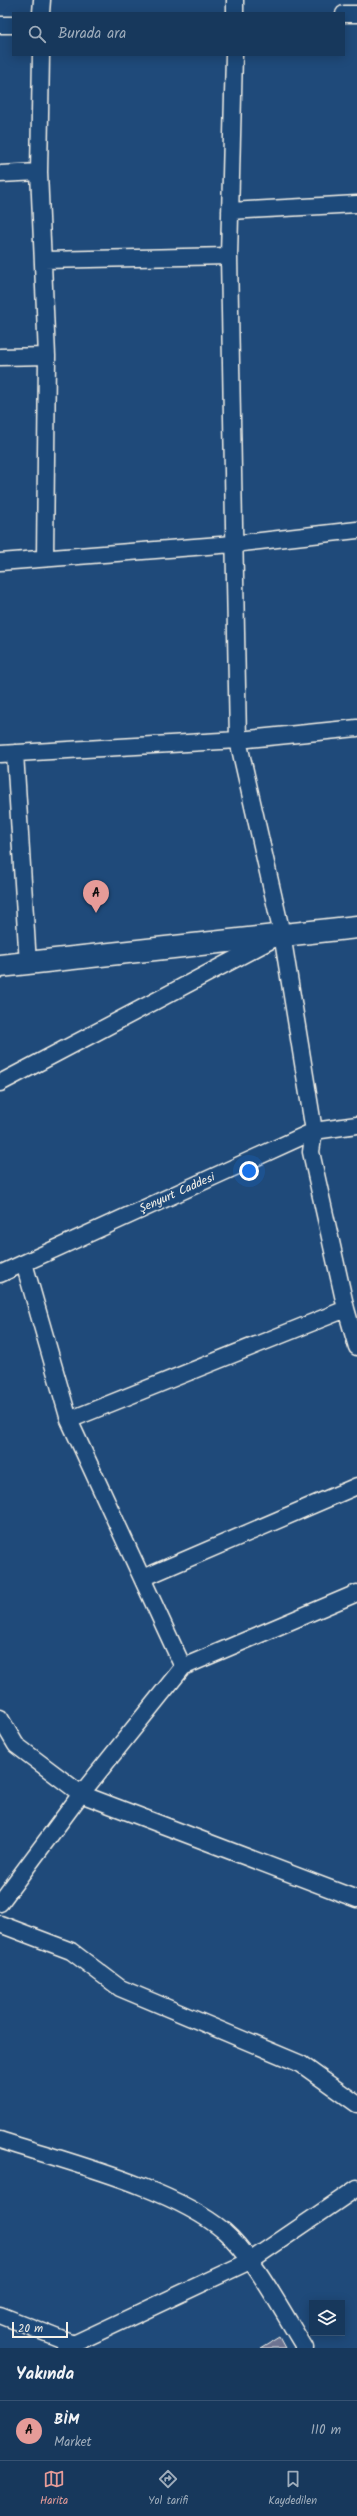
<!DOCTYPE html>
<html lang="tr">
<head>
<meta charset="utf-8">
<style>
	:root { --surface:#17385c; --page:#203f62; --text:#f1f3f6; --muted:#9eacbb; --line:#365272; --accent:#e69b98 }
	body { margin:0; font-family:Kalam,sans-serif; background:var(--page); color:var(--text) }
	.controls { position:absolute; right:12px; bottom:12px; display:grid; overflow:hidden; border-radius:0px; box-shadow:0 2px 10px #0003 }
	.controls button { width:36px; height:36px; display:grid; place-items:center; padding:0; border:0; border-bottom:1px solid var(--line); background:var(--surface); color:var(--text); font:20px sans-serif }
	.scale { position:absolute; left:12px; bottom:10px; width:56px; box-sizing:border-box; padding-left:4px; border:2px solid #f4f1e8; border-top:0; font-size:11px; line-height:14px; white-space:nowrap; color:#f4f1e8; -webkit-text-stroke:3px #1f4a7a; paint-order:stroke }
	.you { position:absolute; left:249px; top:1171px; width:14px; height:14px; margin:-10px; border:3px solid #fff; border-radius:50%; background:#1a73e8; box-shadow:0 0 0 6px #1a73e833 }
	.badge { display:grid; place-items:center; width:26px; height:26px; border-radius:50%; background:var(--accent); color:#111; font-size:13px; font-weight:700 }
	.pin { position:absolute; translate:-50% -33px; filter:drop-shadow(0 1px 2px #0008) }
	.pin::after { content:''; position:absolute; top:21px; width:14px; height:12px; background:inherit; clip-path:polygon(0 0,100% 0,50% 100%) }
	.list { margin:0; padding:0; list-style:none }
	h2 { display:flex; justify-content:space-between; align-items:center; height:52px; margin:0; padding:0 16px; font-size:17px }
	h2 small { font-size:13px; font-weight:400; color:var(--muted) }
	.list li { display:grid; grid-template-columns:26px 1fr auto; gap:12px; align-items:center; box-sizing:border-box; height:60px; padding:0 16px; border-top:1px solid var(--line) }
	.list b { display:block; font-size:15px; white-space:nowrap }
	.list p { margin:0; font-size:13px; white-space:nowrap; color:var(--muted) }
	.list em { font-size:13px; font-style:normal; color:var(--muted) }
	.icon { flex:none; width:22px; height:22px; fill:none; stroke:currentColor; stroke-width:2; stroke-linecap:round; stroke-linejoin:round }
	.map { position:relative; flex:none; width:357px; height:2348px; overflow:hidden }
	.search { position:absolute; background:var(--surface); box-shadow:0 2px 10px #0003; left:12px; right:12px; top:12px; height:44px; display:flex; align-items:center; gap:10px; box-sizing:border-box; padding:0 14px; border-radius:0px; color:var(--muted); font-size:15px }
	.sheet { height:112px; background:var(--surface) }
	nav { display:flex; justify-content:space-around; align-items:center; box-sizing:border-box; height:56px; border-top:1px solid var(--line); background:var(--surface); font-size:11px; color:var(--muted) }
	nav a { display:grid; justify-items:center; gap:2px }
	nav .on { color:var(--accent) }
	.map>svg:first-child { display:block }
</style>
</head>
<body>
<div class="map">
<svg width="357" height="2348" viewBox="0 0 357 2348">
	<rect width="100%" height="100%" fill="#1f4a7a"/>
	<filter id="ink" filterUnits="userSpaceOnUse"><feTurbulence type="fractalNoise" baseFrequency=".025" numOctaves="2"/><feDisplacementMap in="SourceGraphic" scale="8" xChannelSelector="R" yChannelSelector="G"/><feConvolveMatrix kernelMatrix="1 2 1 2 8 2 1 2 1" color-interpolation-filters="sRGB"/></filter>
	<g filter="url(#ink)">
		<path fill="#6c7391" stroke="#f4f1e8" d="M 279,2337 L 285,2348 L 261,2348 Z"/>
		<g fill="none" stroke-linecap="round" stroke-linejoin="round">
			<defs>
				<path id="street" d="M 41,13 L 42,0
					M 235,13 L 235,0
					M 344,14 L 357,14
					M 0,25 L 13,25
					M 41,55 L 39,172 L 47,356 L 45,558
					M 234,55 L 229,256 L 238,740 L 282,934 L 314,1131 L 311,1152 L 346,1309 L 357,1347
					M 0,174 L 39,172
					M 230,211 L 357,204
					M 44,260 L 229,256
					M 0,357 L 47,356
					M 0,562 L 233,544 L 357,530
					M 15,753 L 28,964
					M 0,754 L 238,740 L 357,728
					M 0,1083 L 273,939
					M 24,1263 L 69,1420 L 183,1667
					M 0,1274 L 314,1131 L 357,1125
					M 69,1420 L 346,1309
					M 143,1578 L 357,1486
					M 0,1718 L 16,1745 L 81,1794 L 357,1899
					M 0,1903 L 81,1794 L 183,1667 L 357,1593
					M 0,1924 L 71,1951 L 120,1988 L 301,2064 L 357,2104
					M 0,2140 C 66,2162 171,2187 224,2231 C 255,2258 283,2313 305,2348
					M 0,2315 L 74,2344
					M 65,2348 L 250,2261 L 357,2188"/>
				<path id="secondary" d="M 0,966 L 357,927"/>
			</defs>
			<use href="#street" stroke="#f4f1e8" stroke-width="19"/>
			<use href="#secondary" stroke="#f4f1e8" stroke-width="25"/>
			<use href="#street" stroke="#1f4a7a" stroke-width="16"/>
			<use href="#secondary" stroke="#1f4a7a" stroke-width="22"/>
		</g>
	</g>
	<g text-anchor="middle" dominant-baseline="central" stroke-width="3" stroke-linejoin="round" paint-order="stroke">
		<g font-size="12" fill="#f4f1e8" stroke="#1f4a7a">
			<text transform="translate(177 1193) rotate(-24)">Şenyurt Caddesi</text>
		</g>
	</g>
</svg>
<div class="controls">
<button><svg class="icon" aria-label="layers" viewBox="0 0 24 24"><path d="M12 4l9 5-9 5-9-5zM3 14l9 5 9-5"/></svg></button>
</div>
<div class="scale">20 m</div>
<div class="you"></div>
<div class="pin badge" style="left:96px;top:913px">A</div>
<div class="search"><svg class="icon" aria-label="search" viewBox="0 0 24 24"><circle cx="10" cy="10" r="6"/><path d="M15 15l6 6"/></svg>Burada ara</div>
</div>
<section class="sheet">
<h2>Yakında<small></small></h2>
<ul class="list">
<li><span class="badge">A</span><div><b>BİM</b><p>Market</p></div><em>110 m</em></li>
</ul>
</section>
<nav>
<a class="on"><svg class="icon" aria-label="map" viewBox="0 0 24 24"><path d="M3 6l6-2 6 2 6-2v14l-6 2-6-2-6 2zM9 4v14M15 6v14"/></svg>Harita</a>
<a><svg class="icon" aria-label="directions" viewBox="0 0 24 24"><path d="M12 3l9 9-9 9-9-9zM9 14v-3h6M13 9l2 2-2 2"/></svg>Yol tarifi</a>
<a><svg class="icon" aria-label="saved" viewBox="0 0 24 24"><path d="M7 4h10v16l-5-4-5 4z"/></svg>Kaydedilen</a>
</nav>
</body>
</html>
